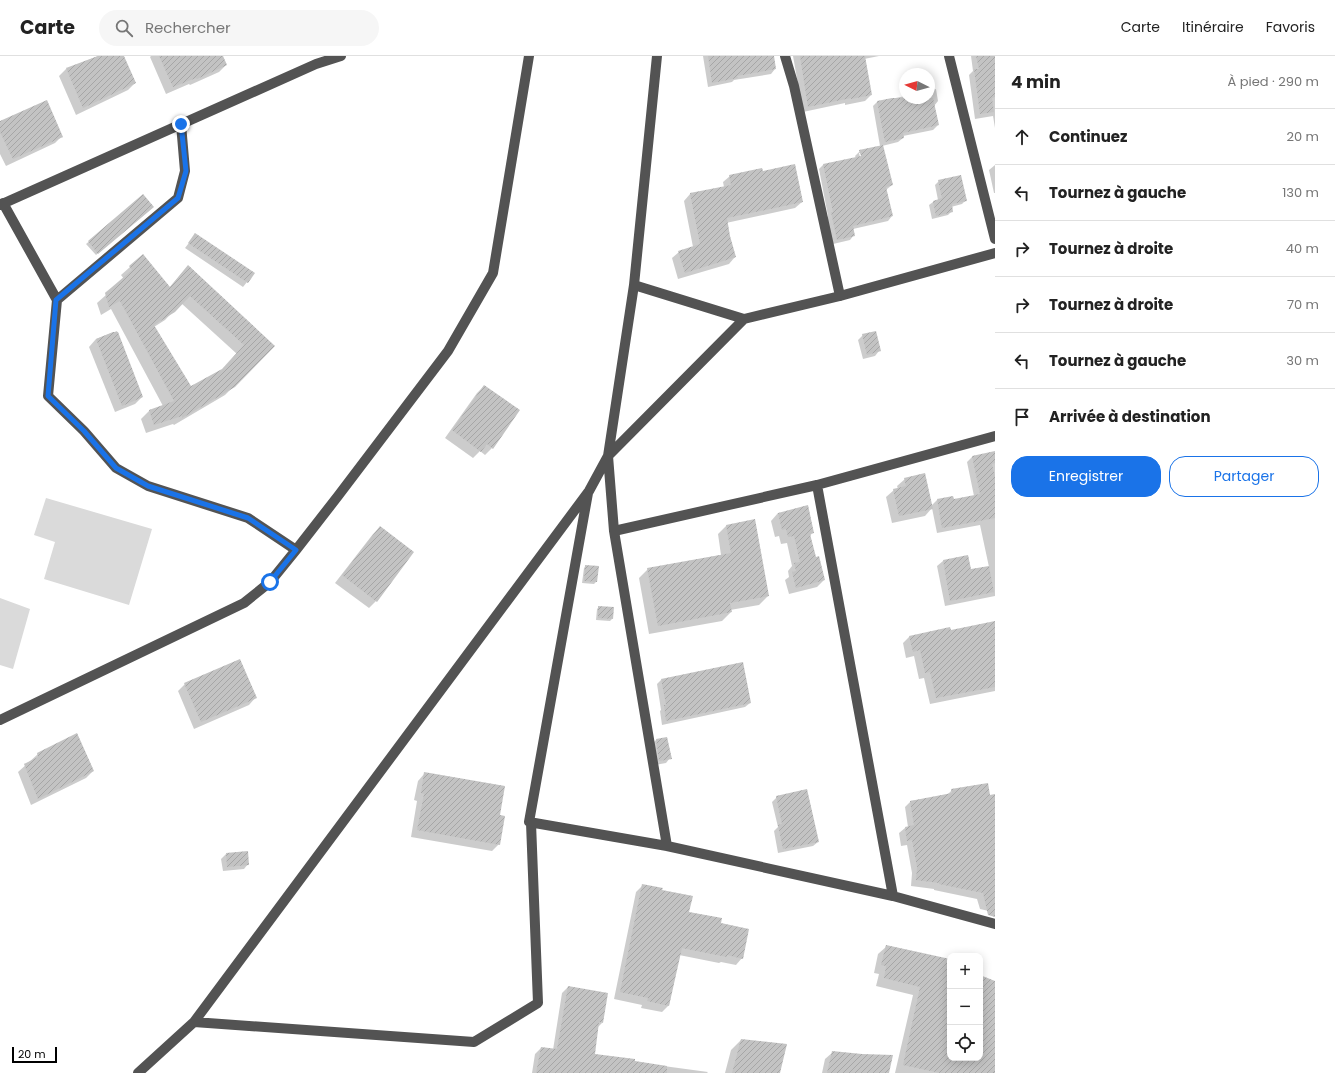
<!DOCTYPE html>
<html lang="fr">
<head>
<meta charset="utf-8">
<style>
	:root { --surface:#fff; --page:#f6f6f6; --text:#222; --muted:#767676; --line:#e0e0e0; --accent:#1a73e8 }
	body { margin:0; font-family:Poppins,sans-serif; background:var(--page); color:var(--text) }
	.controls { position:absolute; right:12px; bottom:12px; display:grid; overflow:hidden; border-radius:8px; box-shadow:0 2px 10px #0003 }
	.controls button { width:36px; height:36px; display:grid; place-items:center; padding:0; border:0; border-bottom:1px solid var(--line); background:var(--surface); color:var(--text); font:20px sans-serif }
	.compass { position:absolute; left:899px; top:12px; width:36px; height:36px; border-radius:50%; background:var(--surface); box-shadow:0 2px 10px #0003; rotate:275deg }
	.scale { position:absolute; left:12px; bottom:10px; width:45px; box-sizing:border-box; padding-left:4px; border:2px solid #000; border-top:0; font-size:11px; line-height:14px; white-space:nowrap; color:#000; -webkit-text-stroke:3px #fff; paint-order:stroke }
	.stop { position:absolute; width:12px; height:12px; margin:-9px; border:3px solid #1a73e8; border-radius:50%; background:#fff }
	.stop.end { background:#1a73e8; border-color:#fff; box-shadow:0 1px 4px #0008 }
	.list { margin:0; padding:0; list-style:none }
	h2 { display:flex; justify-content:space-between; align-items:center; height:52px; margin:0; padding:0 16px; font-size:17px }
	h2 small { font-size:13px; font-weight:400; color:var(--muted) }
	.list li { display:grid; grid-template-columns:26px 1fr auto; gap:12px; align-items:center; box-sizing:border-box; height:56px; padding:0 16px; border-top:1px solid var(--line) }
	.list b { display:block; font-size:15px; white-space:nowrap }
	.list em { font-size:13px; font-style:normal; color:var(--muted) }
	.actions { display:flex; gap:8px; padding:12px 16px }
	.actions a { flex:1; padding:9px 0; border:1px solid var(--accent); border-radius:16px; text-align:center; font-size:14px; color:var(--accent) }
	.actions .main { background:var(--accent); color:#fff }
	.icon { flex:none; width:22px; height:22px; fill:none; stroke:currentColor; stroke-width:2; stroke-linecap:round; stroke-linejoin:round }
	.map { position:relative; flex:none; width:995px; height:1017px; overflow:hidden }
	header { display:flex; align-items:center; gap:24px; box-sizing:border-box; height:56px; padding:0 20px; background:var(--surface); border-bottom:1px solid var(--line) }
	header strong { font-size:19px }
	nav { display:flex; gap:22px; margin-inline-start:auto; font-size:14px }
	.search { width:280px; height:36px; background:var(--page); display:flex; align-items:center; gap:10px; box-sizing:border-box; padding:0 14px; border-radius:22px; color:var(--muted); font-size:15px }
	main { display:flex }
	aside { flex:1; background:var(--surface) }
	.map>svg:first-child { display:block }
</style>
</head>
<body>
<header>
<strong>Carte</strong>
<div class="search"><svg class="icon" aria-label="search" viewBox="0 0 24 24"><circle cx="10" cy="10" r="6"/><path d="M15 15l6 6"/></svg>Rechercher</div>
<nav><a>Carte</a><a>Itinéraire</a><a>Favoris</a></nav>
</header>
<main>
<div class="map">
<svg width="995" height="1017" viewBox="0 0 995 1017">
	<defs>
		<pattern id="building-hatch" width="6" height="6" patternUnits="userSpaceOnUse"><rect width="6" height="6" fill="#c3c3c3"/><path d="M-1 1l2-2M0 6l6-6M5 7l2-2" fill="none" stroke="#a6a6a6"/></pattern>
	</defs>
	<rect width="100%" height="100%" fill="#fff"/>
	<path fill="#dadada" d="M 46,442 L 152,473 L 129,549 L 44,523 L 55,486 L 34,479 Z
		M 0,542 L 30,553 L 13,613 L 0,609 Z"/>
	<path fill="#0003" fill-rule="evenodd" d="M 98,0 L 123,0 L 135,27 L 128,34 L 76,59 L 59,20 L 66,13 Z
		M 151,0 L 222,0 L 226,9 L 219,16 L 190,29 L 189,28 L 166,38 L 150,1 Z
		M 703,0 L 773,0 L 775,13 L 771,18 L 734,24 L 732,26 L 708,31 Z
		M 793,0 L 879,0 L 864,3 L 871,39 L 865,45 L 845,49 L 845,47 L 803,56 Z
		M 971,0 L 995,0 L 995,72 L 993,60 L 975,63 L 969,19 L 973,15 Z
		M 936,33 L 938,45 L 934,50 L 938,69 L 933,74 L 903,80 L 903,82 L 898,86 L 882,90 L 892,129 L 886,134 L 892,160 L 888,165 L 853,173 L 854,179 L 850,184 L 833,188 L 827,162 L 828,160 L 819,113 L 823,109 L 856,102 L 855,100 L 860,95 L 880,90 L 873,50 L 877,46 L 905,40 L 905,42 L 929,42 L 929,35 ZM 859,97 L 861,97 L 863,105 L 861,105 Z
		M 0,66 L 62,80 L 55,87 L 6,110 L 0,98 Z
		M 995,109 L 995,137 L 994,137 L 989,114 Z
		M 762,116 L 802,146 L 795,152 L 726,167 L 735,201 L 729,208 L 678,223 L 672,202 L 679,196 L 693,191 L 684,145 L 690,138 L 724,131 L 723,126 L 730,120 Z
		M 939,125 L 966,144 L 962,148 L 951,151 L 952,155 L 948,159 L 932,163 L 929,149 L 933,146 L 938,144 L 935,129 Z
		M 143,140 L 150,153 L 96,199 L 86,188 Z
		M 195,179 L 247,226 L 243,231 L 185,192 Z
		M 188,210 L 274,290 L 225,339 L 174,369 L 173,368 L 146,377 L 141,363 L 149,355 L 163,350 L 111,253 L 101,259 L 97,247 L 124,223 L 121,219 L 130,211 L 169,232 ZM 181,247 L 237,298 L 222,314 L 190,332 L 154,271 L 165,264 Z
		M 117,275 L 142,341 L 135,348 L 115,356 L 89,291 L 96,283 Z
		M 863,279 L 879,295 L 875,300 L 863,303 L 858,284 Z
		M 484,330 L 492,392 L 485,399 L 480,395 L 473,402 L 445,382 L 477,337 Z
		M 995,396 L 995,540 L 945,550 L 937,510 L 943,505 L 968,500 L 970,514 L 989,511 L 980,469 L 937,477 L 932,452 L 925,460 L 892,467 L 886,441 L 894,434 L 898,433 L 897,430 L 905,423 L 931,450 L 937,444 L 953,444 L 974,440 L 967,406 L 972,401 Z
		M 778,457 L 813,476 L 810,480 L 815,503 L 824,524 L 817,531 L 789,538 L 785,524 L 789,521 L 788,515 L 792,510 L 787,487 L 781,488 L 779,480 L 775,481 L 771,465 Z
		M 727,469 L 768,540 L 759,549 L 730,554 L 731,556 L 722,565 L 649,578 L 639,522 L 648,513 L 721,499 L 718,478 Z
		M 380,471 L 412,496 L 376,545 L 369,552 L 335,527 L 373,478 Z
		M 586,510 L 596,526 L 594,528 L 582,527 L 584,512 Z
		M 599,551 L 612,563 L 610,565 L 596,564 L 597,553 Z
		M 995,566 L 995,635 L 930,648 L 924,622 L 919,623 L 914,600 L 906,602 L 903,587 L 909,581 L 950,575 Z
		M 661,624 L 750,647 L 745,651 L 662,669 L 660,655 L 661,654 L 657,628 Z
		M 185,628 L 256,641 L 249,649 L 194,673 L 178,635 Z
		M 667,682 L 670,702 L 666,707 L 655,709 L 651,689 L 656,684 Z
		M 38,698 L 93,715 L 86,722 L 31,749 L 18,716 Z
		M 425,717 L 499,760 L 499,788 L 492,795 L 411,781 L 417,745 L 414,744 L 418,725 Z
		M 952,734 L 989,740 L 995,739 L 995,853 L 993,856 L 980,853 L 977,843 L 934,834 L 934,833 L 911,830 L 912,817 L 907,789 L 901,790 L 899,777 L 905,772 L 908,771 L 905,751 L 911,745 L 947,739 Z
		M 777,741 L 818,786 L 813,790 L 778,797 L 774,775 L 778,771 L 772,746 Z
		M 226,798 L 248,808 L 244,813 L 223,815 L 221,803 Z
		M 643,829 L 661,835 L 742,902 L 736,909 L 721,906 L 719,907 L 679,899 L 669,949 L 662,956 L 641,952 L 642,949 L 614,943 L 636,836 Z
		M 887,890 L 950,904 L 950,1002 L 980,1002 L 980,920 L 995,926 L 995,1017 L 895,1017 L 913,939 L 876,930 L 879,918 L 874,917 L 878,898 Z
		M 568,931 L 602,967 L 598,971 L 594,999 L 634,1006 L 708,1016 L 707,1017 L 532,1017 L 535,998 L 541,992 L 553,994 L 562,937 Z
		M 741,984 L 779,1017 L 725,1017 L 731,994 Z
		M 833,996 L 888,1017 L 822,1017 L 825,1003 Z"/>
	<path fill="url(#building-hatch)" fill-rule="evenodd" d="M 98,0 L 124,0 L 136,27 L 83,52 L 66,12 Z
		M 159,0 L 223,0 L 227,9 L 197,23 L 196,22 L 173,31 Z
		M 708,0 L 774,0 L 776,13 L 737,20 L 738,22 L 712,27 Z
		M 800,0 L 865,0 L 872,39 L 851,43 L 851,42 L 808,51 Z
		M 976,0 L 995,0 L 995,41 L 992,42 L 994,56 L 980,58 L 974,13 L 979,13 Z
		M 892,42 L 933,42 L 939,69 L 903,77 L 904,82 L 885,86 L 877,45 Z
		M 47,44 L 63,81 L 13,103 L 0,76 L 0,65 Z
		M 883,89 L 893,129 L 886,131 L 893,160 L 853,170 L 855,180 L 837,184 L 831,156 L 833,156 L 823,108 L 861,100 L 859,94 Z
		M 795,108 L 803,146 L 727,162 L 730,180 L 736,201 L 685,217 L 678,195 L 700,188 L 690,137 L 731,129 L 729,119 L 762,112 L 763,115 Z
		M 961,119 L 967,145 L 952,148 L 953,156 L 936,160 L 933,145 L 942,142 L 938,124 Z
		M 143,138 L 154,151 L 98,198 L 88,185 Z
		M 195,177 L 255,217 L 248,227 L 188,187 Z
		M 143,198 L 170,231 L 188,209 L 275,290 L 235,331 L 182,362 L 182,360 L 154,369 L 149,354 L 174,345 L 120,245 L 109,251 L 105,237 L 132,214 L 129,210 ZM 190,240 L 244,289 L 222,313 L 191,330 L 154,269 L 175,256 Z
		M 876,275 L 881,295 L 867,299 L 862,278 Z
		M 113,276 L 118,276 L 143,341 L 122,350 L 96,283 Z
		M 484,329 L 520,354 L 493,393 L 487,388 L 481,396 L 452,374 Z
		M 995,395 L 995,407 L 992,408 L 995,421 L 995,462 L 942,472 L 937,443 L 953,440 L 954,443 L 980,438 L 972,400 Z
		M 925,417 L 933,453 L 899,460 L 893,433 L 906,430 L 904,422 Z
		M 808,449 L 814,477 L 810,478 L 816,501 L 819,500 L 825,524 L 796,532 L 792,516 L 796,515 L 794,507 L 800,506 L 794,480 L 788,481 L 786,473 L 782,474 L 778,457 Z
		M 755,463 L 769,540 L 730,547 L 732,556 L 658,570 L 647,512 L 731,497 L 726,469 Z
		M 380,470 L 414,496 L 377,546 L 342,519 Z
		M 968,499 L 971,513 L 989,510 L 994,536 L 950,545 L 943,504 Z
		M 585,509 L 599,510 L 597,526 L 584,525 Z
		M 598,550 L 614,551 L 613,563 L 598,562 Z
		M 995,565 L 995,631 L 936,642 L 930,616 L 925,617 L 920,594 L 913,596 L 909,580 L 950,571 L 951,574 Z
		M 240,603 L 257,642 L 201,666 L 184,627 Z
		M 743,606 L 751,647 L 666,665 L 664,649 L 666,649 L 661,623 Z
		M 77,677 L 94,715 L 38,743 L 24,708 L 38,701 L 37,697 Z
		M 667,681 L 672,703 L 659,705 L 656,683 Z
		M 424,716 L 505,730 L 500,759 L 505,760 L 500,789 L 417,774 L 424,738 L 421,737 Z
		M 988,727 L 990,739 L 995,738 L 995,861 L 988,859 L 983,837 L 939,828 L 939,827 L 916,824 L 917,811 L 912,784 L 907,785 L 905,771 L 914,769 L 910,745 L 952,737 L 951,733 Z
		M 807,733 L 819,786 L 783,793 L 778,769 L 782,768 L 776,740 Z
		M 248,795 L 249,809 L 227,811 L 226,797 Z
		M 642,828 L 663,832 L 662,834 L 693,840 L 689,856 L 722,862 L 721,867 L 749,873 L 743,903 L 727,899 L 727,901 L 682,892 L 669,950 L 647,945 L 648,942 L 620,936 Z
		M 886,889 L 950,903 L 950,1002 L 980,1002 L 980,919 L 995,925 L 995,1017 L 940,1017 L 903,1009 L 920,931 L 884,922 L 886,910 L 881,909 Z
		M 568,930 L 608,937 L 603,967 L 599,966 L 595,998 L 635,1003 L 635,1005 L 667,1010 L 667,1017 L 536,1017 L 541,991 L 557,993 Z
		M 741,983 L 787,988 L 780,1017 L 732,1017 Z
		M 832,995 L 862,998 L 893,999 L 889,1017 L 827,1017 Z"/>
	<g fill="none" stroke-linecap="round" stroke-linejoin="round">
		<path stroke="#535353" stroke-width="10" d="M 785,0 L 794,30 L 840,240
			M 949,0 L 995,183
			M 3,147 L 57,244 L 48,340 L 84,375 L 116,412 L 148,430 L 248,462 L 296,494
			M 0,149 L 316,8 L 341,0
			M 634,229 L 744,263 L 840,240 L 995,197
			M 57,244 L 178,142 L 185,115 L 181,68
			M 817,429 L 893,840
			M 588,437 L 529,766 L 667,790 L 893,840 L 995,868
			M 614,475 L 817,429 L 995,380
			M 0,664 L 244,547 L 270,526 L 296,494 L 338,440 L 448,295 L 493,217 L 529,0
			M 667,790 L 614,475 L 608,400 L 744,263
			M 194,966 L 474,986 L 538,947 L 531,767
			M 138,1017 L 194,966 L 589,435 L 608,400 L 634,229 L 657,0"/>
	</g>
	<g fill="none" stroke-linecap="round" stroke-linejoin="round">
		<path stroke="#1a73e8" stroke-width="5" d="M 181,68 L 186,115 L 178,142 L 56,244 L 48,340 L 84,375 L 116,412 L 148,430 L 248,462 L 296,494 L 270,526"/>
	</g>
</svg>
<div class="controls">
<button>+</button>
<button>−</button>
<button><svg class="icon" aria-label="locate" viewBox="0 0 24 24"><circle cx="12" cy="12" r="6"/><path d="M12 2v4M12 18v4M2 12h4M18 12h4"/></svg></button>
</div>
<svg class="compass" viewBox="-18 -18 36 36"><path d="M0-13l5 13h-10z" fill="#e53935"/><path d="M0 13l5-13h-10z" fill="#767676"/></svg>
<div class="scale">20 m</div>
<div class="stop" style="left:270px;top:526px"></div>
<div class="stop end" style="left:181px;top:68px"></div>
</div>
<aside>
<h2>4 min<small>À pied · 290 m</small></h2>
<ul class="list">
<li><svg class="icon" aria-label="ahead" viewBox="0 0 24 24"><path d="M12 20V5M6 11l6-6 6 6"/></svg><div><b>Continuez</b></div><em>20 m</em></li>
<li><svg class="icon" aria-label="left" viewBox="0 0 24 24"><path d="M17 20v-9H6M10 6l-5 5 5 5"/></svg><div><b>Tournez à gauche</b></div><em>130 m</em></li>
<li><svg class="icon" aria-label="right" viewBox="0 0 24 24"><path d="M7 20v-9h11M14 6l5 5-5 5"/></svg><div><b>Tournez à droite</b></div><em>40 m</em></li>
<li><svg class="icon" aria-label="right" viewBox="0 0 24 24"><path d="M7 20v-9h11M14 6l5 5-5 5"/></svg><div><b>Tournez à droite</b></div><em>70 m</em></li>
<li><svg class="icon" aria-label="left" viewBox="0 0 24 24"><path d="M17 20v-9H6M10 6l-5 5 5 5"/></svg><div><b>Tournez à gauche</b></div><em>30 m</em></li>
<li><svg class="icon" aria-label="arrive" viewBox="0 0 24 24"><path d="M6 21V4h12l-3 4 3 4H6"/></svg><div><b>Arrivée à destination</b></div></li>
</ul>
<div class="actions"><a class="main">Enregistrer</a><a>Partager</a></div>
</aside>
</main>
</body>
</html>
